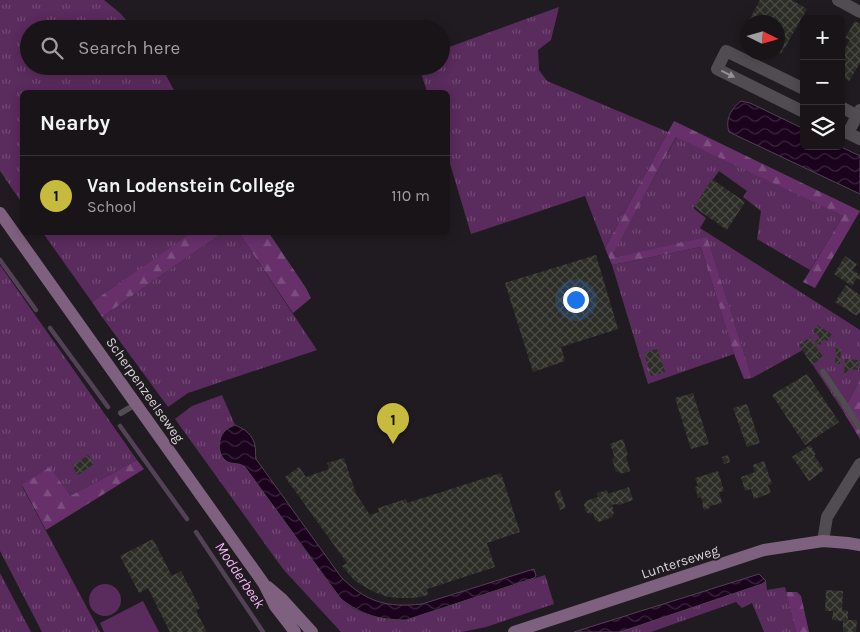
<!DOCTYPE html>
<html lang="en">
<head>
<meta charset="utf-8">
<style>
	:root { --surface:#181418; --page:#211d21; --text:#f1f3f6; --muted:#9f9ea2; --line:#363337; --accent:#c6bb3c }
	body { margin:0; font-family:Karla,sans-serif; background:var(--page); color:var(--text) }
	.controls { position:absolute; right:15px; top:15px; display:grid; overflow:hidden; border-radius:8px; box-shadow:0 2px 12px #0003 }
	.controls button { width:45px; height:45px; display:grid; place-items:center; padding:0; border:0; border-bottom:1px solid var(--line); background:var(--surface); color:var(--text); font:25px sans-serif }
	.compass { position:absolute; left:740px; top:15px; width:45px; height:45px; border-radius:50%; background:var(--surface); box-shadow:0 2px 12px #0003; rotate:95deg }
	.you { position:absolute; left:575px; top:299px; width:18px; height:18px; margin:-12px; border:4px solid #fff; border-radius:50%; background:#1a73e8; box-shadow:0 0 0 8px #1a73e833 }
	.badge { display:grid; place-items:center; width:32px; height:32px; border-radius:50%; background:var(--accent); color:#111; font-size:16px; font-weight:700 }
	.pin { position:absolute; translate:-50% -41px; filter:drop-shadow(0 1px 2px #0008) }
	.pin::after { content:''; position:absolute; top:26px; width:18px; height:15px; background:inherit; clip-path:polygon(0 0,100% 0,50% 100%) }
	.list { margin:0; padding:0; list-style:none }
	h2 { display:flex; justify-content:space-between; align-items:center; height:65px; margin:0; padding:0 20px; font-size:21px }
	h2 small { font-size:16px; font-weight:400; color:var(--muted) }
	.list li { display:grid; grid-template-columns:32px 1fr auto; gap:15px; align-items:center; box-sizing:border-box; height:80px; padding:0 20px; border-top:1px solid var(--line) }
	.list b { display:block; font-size:19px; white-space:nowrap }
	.list p { margin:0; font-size:16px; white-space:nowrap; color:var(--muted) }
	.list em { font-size:16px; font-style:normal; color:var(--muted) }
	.icon { flex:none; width:28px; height:28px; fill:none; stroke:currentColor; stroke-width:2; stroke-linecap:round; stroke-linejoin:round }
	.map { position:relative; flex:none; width:860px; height:632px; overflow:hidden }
	.search { position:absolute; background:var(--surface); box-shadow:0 2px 12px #0003; left:20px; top:20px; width:430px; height:55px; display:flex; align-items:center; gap:12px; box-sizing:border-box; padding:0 18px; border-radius:28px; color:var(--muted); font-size:19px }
	.panel { position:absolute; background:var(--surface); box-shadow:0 2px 12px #0003; left:20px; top:90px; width:430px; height:145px; border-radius:8px }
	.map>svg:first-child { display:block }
</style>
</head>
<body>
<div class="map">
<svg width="860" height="632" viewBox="0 0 860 632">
	<defs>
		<pattern id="grass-tufts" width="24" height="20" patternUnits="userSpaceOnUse" patternTransform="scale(1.25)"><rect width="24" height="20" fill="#5a2b5d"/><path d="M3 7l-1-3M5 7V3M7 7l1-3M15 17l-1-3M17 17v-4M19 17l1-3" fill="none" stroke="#714974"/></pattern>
		<pattern id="forest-firs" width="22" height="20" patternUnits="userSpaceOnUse" patternTransform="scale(1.25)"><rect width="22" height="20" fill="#67306b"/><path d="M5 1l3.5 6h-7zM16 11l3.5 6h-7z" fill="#7c4d7f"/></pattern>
		<pattern id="water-waves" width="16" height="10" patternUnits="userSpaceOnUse" patternTransform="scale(1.25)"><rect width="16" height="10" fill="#1b021d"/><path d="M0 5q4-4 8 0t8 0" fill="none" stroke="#3b263d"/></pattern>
		<pattern id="building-cross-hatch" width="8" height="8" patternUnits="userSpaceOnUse" patternTransform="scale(1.25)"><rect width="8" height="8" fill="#2d2d27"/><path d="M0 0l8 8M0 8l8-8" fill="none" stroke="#4b4b46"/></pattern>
	</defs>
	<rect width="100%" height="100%" fill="#201b20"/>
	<path fill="url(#grass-tufts)" d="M 0,0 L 104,0 L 120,13 L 134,29 L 29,29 L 29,66 L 161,66 L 175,92 L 22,92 L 22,203 L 0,171 Z
		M 559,7 L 551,40 L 538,50 L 539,70 L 547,81 L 668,132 L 605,248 L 585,196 L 471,234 L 448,157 L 448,92 L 427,92 L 419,66 L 441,66 L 441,50 Z
		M 677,136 L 843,216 L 810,270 L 757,239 L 761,211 L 743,197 L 747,191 L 719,171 L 693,208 L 706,218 L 700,228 L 860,330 L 860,380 L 843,411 L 803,350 L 752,378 L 707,238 L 616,257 L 614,251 Z
		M 43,233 L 193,233 L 92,302 Z
		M 222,233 L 239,233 L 317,350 L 188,393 L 168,407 L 102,317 Z
		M 701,247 L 734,354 L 648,384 L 612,265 Z
		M 0,265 L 137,460 L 70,496 L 22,486 L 100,632 L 42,632 L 0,551 Z
		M 222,395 L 235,425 L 228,428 L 227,462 L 242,464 L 245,467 L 331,586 C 334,590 337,595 341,599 C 359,616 383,620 406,620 L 545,575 L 554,604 L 486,627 L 462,632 L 341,632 L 283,569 L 175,419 L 192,406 Z
		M 0,573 L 31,632 L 0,632 Z
		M 766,581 L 767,590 L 785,587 L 796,632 L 764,632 L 752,603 L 742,608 L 736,602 L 651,632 L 620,632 Z"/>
	<path fill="url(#forest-firs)" d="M 674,121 L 860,211 L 815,288 L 803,282 L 843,216 L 676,137 L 614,252 L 616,257 L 707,237 L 752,378 L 744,379 L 734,354 L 701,247 L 612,265 L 605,248 Z
		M 193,232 L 222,233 L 102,317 L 92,302 Z
		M 239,233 L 269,233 L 306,288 L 311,298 L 293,313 Z
		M 860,380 L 860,439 L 843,411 Z
		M 137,460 L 144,469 L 46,530 L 22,485 L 50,467 L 70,496 Z
		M 786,592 L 797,592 L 801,596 L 809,632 L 796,632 Z"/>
	<path fill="#5a2b5d" d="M89 600a16 16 0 1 1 32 0a16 16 0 1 1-32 0Z
		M 143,601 L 159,632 L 104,632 L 100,623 Z"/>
	<path fill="url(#water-waves)" stroke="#534155" d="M 741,101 L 750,103 L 804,129 L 804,146 L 839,146 L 860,156 L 860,194 L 729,132 C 725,119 731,109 741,101 Z
		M 235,425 C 245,429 253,435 255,446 C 256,450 255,454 256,459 L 341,577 C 366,602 387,608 422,604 L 534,569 L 536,576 L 534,578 L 406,620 C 379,620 362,615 341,599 L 245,467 C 239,462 232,465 226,461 C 217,454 218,439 224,432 C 227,428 231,427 235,425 Z
		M 759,574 L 766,581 L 762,584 L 620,632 L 574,632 Z"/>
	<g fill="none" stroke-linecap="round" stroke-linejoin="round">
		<path stroke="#534155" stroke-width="4.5" d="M 0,260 L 36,310
			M 50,328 L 108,407
			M 120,426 L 187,519
			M 196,532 L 263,632"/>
	</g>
	<path fill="url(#building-cross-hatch)" d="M 760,0 L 792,0 L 807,9 L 781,54 L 778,52 L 778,22 L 748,22 Z
		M 855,21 L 860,24 L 860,63 L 849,81 L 841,76 L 841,55 L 850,40 L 845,38 Z
		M 712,179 L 745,202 L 727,230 L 694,207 Z
		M 596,255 L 618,329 L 561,347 L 565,361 L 533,372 L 505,283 Z
		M 845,256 L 857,264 L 853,270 L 860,275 L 860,280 L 857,278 L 852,286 L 834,274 Z
		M 846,285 L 860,295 L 860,312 L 857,316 L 835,302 Z
		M 817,325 L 832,334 L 827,341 L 824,339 L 820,345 L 815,342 L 819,336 L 813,332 Z
		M 810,337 L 823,357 L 812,365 L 799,345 Z
		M 836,348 L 841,349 L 840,364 L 835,364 Z
		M 657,349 L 665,372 L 651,376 L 644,353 Z
		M 845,359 L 859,360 L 858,370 L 849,369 L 848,373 L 844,373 Z
		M 807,374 L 839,422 L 805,445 L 772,395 Z
		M 693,393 L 709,444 L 691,449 L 675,398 Z
		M 747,404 L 760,443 L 747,447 L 733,408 Z
		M 623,439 L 628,455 L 626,456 L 630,471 L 620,474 L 619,471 L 616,472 L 612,459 L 615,458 L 610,444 Z
		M 810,445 L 816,454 L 814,455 L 824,470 L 809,481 L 792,457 Z
		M 88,455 L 94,464 L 78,475 L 72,466 Z
		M 728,455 L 730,462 L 724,464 L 722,457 Z
		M 344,458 L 356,494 L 370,515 L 379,512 L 378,508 L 406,499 L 407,503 L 501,473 L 520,532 L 487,543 L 495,567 L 427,589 L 428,595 L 414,598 L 400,598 L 388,597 L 374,592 L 355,581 L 342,566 L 347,563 L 285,477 L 299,467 L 306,477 L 329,469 L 327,463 Z
		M 764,461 L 772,484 L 768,485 L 771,493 L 754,499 L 751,489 L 745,491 L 741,477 L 755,472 L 753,465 Z
		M 718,471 L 724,491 L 719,492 L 722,503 L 710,506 L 710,508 L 704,510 L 702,504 L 703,503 L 701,497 L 698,498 L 695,487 L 698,486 L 695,478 Z
		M 629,487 L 633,500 L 619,505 L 616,504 L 612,505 L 614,513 L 612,517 L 599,522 L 595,520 L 593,513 L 590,514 L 586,512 L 584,505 L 586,501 L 598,497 L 597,493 L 607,490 L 608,494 Z
		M 560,490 L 566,508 L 560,510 L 554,492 Z
		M 153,539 L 172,576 L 181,571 L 200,608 L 196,611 L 207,632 L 170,632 L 148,588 L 139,593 L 120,556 Z
		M 826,590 L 843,591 L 842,610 L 848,611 L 848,620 L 857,620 L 856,632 L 843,632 L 843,621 L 832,620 L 833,611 L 825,611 Z"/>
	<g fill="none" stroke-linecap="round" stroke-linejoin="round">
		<path stroke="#514c51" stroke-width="6" d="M 823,372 L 860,427
			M 121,413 L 136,404"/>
		<path stroke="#514c51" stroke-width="12" d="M 838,0 L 860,12
			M 804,89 L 726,51 L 717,69 L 804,112
			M 841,107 L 860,117
			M 841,130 L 860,139
			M 848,133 L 860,110
			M 823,541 L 827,517 L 860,464"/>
		<path stroke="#7d617e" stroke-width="12" d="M 0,213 L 264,584 L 275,606 L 295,632
			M 268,587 L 282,599 L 312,632
			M 514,632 L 764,550 L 823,541 L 848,543 L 860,545"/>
	</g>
	<defs><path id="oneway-solid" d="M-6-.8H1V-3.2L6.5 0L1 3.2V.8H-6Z" transform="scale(1.25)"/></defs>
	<use fill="#949094" href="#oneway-solid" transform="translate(728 74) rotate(26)"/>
	<g text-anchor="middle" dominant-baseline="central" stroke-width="4" stroke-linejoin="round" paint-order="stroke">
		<g font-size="14" fill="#d7d4d7" stroke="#201b20">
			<text transform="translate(145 390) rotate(55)">Scherpenzeelseweg</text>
			<text transform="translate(680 562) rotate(-18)">Lunterseweg</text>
		</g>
		<g font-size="15" font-style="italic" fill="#f6b5f8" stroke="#201b20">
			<text transform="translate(240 575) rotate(56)">Modderbeek</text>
		</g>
	</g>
</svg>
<div class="controls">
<button>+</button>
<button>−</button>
<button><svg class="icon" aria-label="layers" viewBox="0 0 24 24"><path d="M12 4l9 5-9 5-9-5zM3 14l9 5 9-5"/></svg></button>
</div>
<svg class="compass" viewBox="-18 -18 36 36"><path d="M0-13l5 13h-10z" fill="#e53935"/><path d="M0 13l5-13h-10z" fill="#9f9ea2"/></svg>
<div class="you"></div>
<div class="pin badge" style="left:393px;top:444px">1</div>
<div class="search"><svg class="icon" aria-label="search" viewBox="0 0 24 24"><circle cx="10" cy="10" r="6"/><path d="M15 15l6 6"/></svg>Search here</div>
<section class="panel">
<h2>Nearby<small></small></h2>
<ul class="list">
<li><span class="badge">1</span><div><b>Van Lodenstein College</b><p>School</p></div><em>110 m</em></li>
</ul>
</section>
</div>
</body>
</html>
